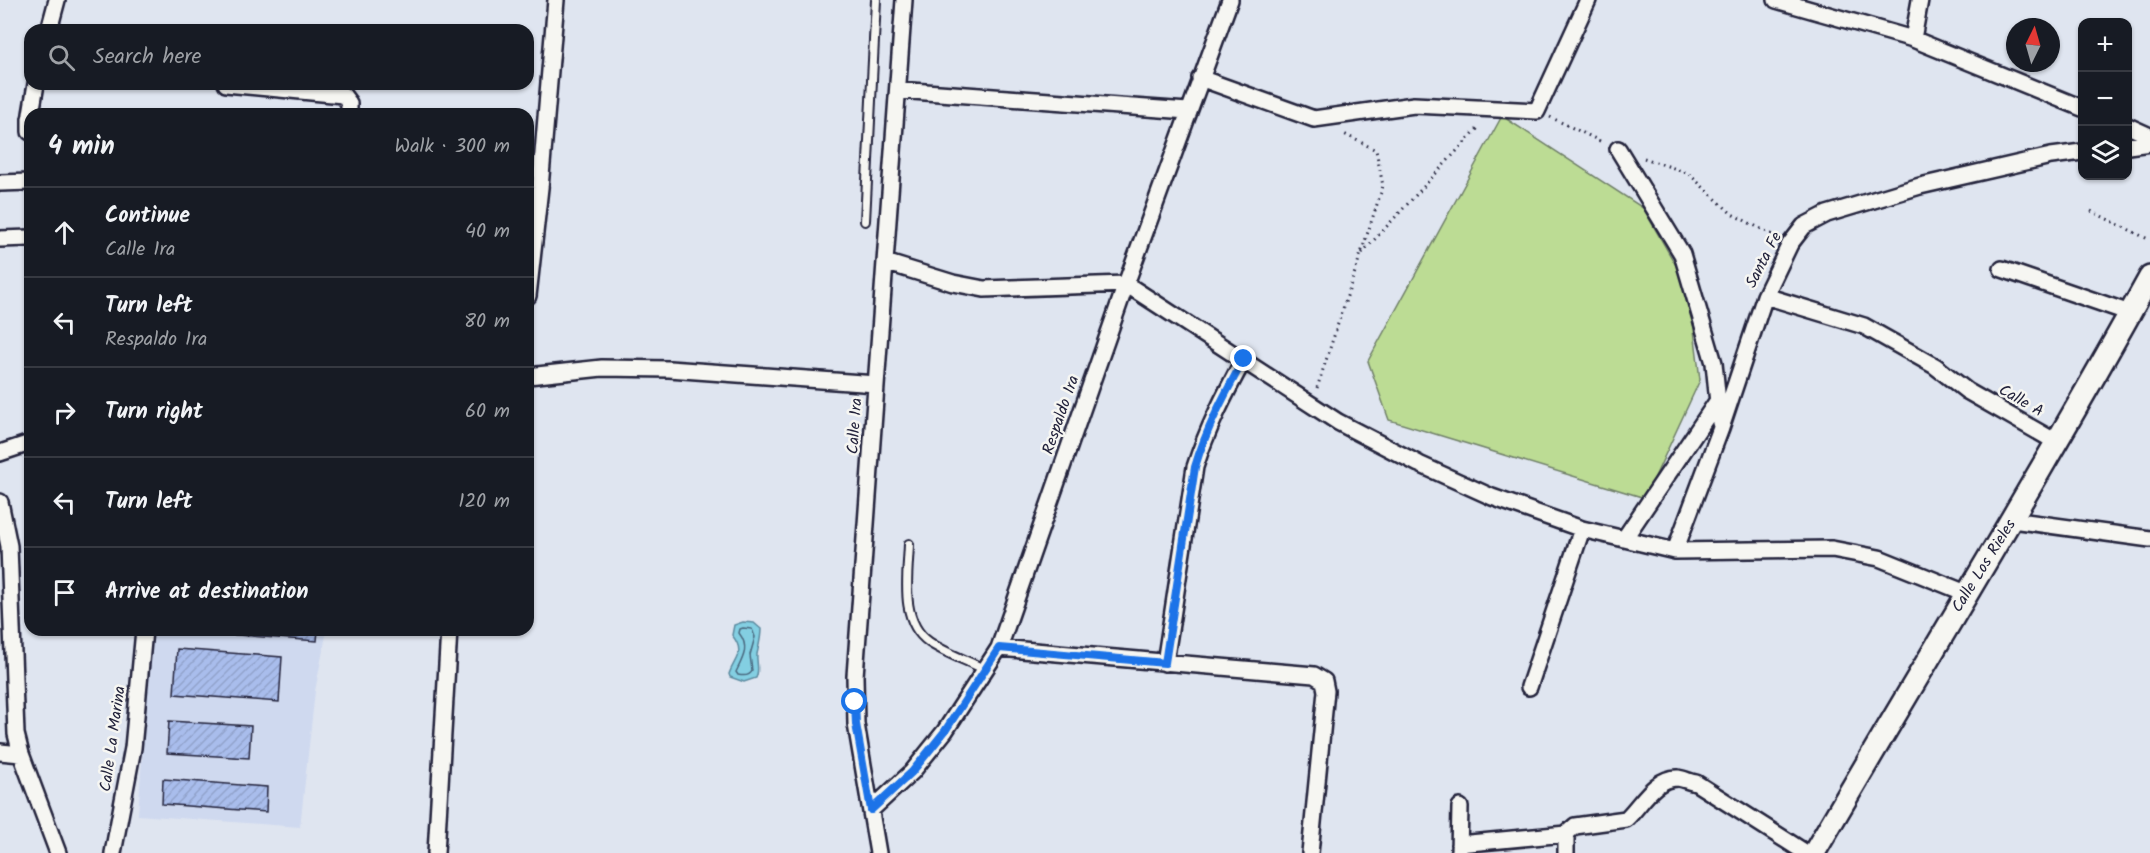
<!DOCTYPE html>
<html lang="en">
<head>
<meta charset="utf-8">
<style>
	:root { --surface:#171b24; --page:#242831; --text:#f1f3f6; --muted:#9ea1a6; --line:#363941 }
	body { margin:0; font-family:Kalam,sans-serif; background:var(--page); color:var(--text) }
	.controls { position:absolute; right:18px; top:18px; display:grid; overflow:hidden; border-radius:12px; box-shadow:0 2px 4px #0004 }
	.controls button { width:54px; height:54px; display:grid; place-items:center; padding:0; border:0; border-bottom:2px solid var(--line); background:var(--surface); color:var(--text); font:30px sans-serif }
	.compass { position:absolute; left:2006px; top:18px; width:54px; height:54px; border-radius:50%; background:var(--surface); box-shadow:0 2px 4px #0004; rotate:5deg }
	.stop { position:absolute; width:18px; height:18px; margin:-14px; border:4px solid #1a73e8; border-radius:50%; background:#fff }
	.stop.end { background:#1a73e8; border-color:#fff; box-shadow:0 2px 6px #0008 }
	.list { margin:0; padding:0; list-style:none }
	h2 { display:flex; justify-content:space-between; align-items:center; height:78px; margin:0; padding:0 24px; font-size:26px }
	h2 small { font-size:20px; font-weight:400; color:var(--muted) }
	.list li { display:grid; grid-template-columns:39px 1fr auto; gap:18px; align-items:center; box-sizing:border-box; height:90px; padding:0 24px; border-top:2px solid var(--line) }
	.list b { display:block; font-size:22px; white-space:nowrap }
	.list p { margin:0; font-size:20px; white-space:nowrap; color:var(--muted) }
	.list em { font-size:20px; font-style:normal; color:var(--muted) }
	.icon { flex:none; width:33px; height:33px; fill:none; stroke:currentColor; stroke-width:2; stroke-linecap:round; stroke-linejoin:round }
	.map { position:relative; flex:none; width:2150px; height:853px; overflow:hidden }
	.search { position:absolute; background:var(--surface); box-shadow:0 2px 4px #0004; left:24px; top:24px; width:510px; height:66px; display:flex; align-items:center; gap:15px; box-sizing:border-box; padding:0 21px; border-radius:18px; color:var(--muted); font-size:22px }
	.panel { position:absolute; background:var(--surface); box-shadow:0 2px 4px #0004; left:24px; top:108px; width:510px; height:528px; border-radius:18px }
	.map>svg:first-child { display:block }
</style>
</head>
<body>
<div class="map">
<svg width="2150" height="853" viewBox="0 0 2150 853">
	<defs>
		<pattern id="building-hatch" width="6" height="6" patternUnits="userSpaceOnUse" patternTransform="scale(1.5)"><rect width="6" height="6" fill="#a9bdec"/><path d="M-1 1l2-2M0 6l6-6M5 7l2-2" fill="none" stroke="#91a2cb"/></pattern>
	</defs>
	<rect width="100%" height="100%" fill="#dfe5f0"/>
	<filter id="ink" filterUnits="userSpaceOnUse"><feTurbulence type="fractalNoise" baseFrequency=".0167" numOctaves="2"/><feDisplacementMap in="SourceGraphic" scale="12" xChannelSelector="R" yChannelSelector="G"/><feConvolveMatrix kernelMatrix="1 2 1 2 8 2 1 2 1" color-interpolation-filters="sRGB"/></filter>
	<g filter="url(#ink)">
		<path fill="#cfd9ef" d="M 151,630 L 327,630 L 315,691 L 300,827 L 138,815 Z"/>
		<path fill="#bcdc94" stroke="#6f7f68" stroke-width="1.5" d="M 1502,116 L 1643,208 L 1689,288 L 1700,380 L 1645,498 L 1389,420 L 1368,361 Z"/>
		<path fill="#83cfe2" stroke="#5c8a9f" stroke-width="1.5" d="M 743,622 L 754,623 L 761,629 C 761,638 759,645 757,654 C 756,663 760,669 756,678 L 744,682 L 730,677 L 729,674 C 735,657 746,653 732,635 L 734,625 Z"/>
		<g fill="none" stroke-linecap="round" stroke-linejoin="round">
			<path stroke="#49677e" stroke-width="1.5" d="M 743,628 L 752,629 L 755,637 L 750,655 L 752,671 C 750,676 743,676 738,675 L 736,672 C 743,658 750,647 739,633 L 740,629 Z"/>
		</g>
		<path fill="url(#building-hatch)" stroke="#22223b" stroke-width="1.5" d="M 212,630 L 318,630 L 317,641 L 212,633 Z
			M 177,649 L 282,657 L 279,702 L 174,694 Z
			M 169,721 L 251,726 L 249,758 L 167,753 Z
			M 163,779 L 267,787 L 266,812 L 162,804 Z"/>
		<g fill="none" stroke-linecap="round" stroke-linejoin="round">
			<defs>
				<path id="lane" d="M 865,221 L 876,0
					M 909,544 C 908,575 899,621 929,642 C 945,653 966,660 984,669"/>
				<path id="street" d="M 1776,0 L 1913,39 L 2082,108
					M 49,30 L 57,0
					M 1913,39 L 1920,0
					M 1200,78 L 1314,119 L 1414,105 L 1537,111 L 1588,0
					M 226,84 L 343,95 L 349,103 L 349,114
					M 898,90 L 1188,111
					M 31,114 L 36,84
					M 30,118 L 30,132
					M 2128,126 L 2150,136
					M 2128,146 L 2150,143
					M 1618,149 L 1682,254 L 1714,363 L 1720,423
					M 0,183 L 30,182
					M 0,239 L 30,238
					M 885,262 L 953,283 L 984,289 L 1126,284 L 1338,422 L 1419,464 L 1492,497 L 1582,529 L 1675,551 L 1832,549 L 1879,558 L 1966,593
					M 2002,269 L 2130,313
					M 528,296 L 540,188 L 556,0
					M 1765,296 L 1864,326 L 1935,366 L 1967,391 L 2058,443
					M 528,376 L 602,368 L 669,369 L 876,384
					M 0,453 L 30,443
					M 0,502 L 9,546 L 16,734 L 21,754 L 58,853
					M 2012,520 L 2150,539
					M 1624,539 L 1718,400
					M 1675,551 L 1721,428 L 1765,296 L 1790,244 L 1804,226 L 1827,214 L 1920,186 L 2051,156 L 2082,152
					M 999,648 L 1314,675 L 1324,681 L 1326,691 L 1310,853
					M 1165,663 L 1195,467 C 1207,429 1225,394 1244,359
					M 1529,687 L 1582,529
					M 0,752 L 21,754
					M 871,810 L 912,772 L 945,731 L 999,648 L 1126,284 L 1230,0
					M 1459,844 L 1566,834
					M 113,853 L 133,748 L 144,630
					M 436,853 L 449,630
					M 878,853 L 856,724 L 855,676 L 904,0
					M 1459,853 L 1460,807
					M 1566,853 L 1566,834 L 1575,826 L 1626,819 C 1641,805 1655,777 1678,778 C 1684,779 1690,782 1696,783 L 1806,853"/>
				<path id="secondary" d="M 1814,853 C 1926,661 2043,471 2150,277"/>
			</defs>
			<use href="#lane" stroke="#22223b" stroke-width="12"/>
			<use href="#street" stroke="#22223b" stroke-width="20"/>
			<use href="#secondary" stroke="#22223b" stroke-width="26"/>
			<path stroke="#22223b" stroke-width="3" stroke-dasharray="1.5 4.5" stroke-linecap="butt" d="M 1550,117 L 1604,143
				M 1644,158 L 1688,173 L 1732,214 L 1775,236
				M 2091,211 L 2150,240
				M 1362,253 L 1480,126
				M 1317,388 L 1383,186 L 1376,150 L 1342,133"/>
			<use href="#lane" stroke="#f6f6f2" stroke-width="8"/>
			<use href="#street" stroke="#f6f6f2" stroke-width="15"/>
			<use href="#secondary" stroke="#f6f6f2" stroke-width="21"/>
		</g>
	</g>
	<g fill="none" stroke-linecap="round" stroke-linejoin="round" filter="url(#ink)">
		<path stroke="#1a73e8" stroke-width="8" d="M 855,702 L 856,724 L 871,810 L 912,772 L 945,731 L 999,648 L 1165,663 L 1195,467 C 1206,429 1225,394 1244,359"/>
	</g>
	<g text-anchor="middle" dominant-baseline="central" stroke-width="5" stroke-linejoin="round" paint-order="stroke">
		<g font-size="16" fill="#22223b" stroke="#f6f6f2">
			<text transform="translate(1764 260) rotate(-63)">Santa Fe</text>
			<text transform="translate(2021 401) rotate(30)">Calle A</text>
			<text transform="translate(1061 415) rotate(-71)">Respaldo 1ra</text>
			<text transform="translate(855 426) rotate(-86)">Calle 1ra</text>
			<text transform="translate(1984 566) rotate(-58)">Calle Los Rieles</text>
			<text transform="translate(113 739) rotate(-82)">Calle La Marina</text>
		</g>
	</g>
</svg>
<div class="controls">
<button>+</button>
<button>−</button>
<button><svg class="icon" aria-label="layers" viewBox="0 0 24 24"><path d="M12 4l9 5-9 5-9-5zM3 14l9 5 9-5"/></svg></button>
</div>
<svg class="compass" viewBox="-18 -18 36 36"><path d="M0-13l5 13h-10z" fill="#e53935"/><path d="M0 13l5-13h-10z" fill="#9ea1a6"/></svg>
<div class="stop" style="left:855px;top:702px"></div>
<div class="stop end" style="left:1244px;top:359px"></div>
<div class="search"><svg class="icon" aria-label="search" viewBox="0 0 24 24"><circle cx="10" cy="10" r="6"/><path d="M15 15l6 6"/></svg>Search here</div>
<section class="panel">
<h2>4 min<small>Walk · 300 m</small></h2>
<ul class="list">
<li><svg class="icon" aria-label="ahead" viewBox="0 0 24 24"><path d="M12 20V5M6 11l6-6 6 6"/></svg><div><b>Continue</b><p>Calle 1ra</p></div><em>40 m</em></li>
<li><svg class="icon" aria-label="left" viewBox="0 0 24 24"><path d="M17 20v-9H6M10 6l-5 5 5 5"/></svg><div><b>Turn left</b><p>Respaldo 1ra</p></div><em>80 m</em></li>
<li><svg class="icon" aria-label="right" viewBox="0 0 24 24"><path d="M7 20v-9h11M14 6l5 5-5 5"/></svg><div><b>Turn right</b></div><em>60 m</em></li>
<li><svg class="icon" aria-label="left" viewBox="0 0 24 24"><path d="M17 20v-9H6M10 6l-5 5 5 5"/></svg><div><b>Turn left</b></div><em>120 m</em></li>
<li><svg class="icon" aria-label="arrive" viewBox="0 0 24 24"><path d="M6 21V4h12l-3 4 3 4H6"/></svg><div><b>Arrive at destination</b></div></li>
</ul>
</section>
</div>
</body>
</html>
